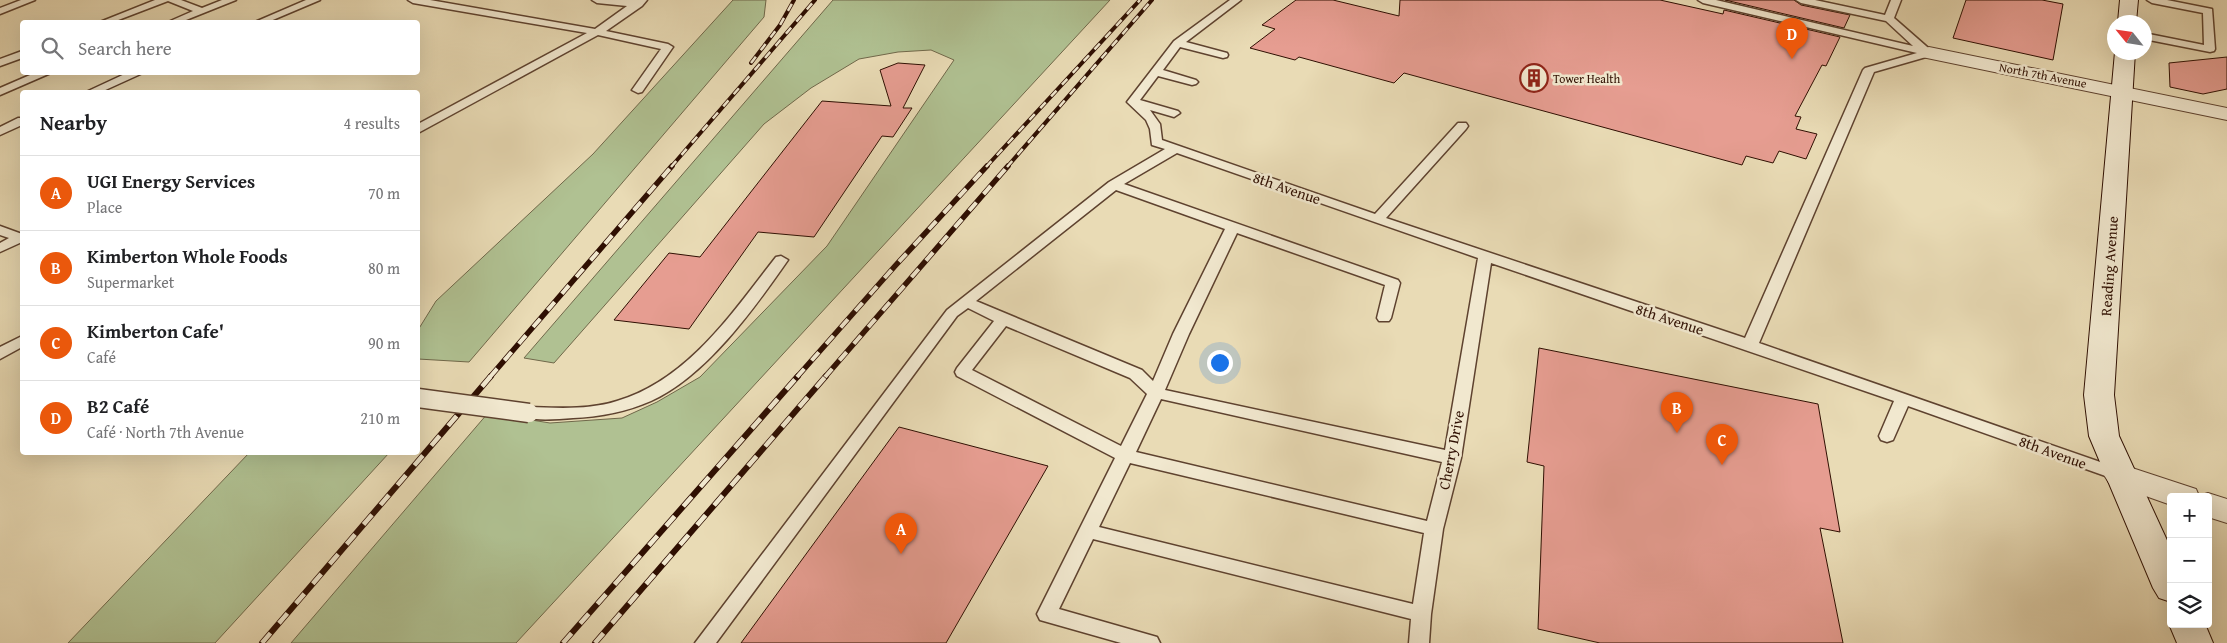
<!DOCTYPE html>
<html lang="en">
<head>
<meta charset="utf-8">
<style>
	:root { --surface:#fff; --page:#f6f6f6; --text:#202124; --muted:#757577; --line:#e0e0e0; --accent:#ea580c }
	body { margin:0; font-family:"Gentium Book Plus",serif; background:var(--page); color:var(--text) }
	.controls { position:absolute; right:15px; bottom:15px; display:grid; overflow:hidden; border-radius:5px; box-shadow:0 5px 20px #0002 }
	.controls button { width:45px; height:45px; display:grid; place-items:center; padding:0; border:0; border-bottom:1px solid var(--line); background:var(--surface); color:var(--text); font:25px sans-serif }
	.compass { position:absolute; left:2107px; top:15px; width:45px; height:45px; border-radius:50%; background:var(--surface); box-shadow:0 5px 20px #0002; rotate:300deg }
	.you { position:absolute; left:1219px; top:362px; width:18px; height:18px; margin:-12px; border:4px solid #fff; border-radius:50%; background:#1a73e8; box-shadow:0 0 0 8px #1a73e833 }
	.badge { display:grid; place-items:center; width:32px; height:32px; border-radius:50%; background:var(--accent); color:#fff; font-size:16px; font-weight:700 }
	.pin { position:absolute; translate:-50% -41px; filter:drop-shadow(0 1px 2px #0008) }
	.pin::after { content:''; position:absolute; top:26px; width:18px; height:15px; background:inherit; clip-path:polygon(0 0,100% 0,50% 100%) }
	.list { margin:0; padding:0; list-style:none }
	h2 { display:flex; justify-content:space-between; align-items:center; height:65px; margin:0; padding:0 20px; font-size:21px }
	h2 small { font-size:16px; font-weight:400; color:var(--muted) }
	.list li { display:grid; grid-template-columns:32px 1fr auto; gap:15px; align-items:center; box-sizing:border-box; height:75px; padding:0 20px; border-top:1px solid var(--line) }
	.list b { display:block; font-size:19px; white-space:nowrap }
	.list p { margin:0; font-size:16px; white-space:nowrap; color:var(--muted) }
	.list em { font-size:16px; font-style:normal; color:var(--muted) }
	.icon { flex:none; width:28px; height:28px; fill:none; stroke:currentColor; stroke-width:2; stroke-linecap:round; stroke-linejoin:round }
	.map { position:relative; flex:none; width:2227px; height:643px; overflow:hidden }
	.search { position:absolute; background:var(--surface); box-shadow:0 5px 20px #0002; left:20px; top:20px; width:400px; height:55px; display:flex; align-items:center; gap:12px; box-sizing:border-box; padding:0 18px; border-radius:5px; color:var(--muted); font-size:19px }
	.panel { position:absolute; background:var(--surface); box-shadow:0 5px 20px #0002; left:20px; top:90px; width:400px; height:365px; border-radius:5px }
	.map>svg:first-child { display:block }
</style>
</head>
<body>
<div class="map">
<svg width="2227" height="643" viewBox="0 0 2227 643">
	<rect width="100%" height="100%" fill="#e9dbb5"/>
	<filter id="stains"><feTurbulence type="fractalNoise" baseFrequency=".004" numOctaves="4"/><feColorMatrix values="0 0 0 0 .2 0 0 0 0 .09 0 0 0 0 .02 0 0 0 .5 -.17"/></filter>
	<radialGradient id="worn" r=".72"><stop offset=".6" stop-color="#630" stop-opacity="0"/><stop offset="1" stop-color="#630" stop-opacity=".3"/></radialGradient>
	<path fill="#b0c192" stroke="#70684a" d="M 733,0 L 766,0 L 764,17 L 469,362 L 418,359 L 418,330 L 436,301 L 593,154 Z
		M 833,0 L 1110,0 L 516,643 L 291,643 L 488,413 L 550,423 L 622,418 L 657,402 L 700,377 L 827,246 L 954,60 L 931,50 L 898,52 L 859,59 L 811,88 L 764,124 L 554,363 L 524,358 Z
		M 249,453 L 389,453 L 215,643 L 68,643 Z"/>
	<path fill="#e69d91" stroke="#2f0f02" d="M 1296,0 L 1333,0 L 1399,16 L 1400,0 L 1660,0 L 1723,14 L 1724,10 L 1840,37 L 1826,66 L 1822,65 L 1795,116 L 1801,117 L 1796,129 L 1817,134 L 1806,159 L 1779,151 L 1773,163 L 1746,156 L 1742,165 L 1404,73 L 1394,83 L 1299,57 L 1295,60 L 1250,48 L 1275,29 L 1262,25 Z
		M 1725,0 L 1794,0 L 1801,5 L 1850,15 L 1844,28 Z
		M 1966,0 L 2042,0 L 2063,4 L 2053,60 L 1953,38 Z
		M 2227,57 L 2227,89 L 2203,94 L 2170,87 L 2169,63 Z
		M 898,63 L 925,65 L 903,108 L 912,108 L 893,137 L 882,136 L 814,237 L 758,232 L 689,329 L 614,320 L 669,253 L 700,257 L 822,101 L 891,106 L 880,70 Z
		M 1539,348 L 1818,404 L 1840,532 L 1820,528 L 1843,643 L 1600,643 L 1538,629 L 1544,466 L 1527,462 Z
		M 899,427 L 1048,466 L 946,643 L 741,643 Z"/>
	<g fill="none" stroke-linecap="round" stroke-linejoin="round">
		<defs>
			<path id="lane" d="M 21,0 L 35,0 L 0,14 L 0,8 Z
				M 155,0 L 181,0 L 202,8 L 222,0 L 236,0 L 181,22 L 168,22 L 193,11 L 168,1 L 113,22 L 100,22 Z
				M 306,0 L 320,0 L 268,22 L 255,22 Z
				M 408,0 L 430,0 L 595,29 L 627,6 L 597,3 L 592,0 L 647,0 L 642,6 L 606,31 L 668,44 L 673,47 L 642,92 L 638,93 L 632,90 L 661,49 L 598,35 L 418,133 L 418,124 L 587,33 L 413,3 Z
				M 1230,0 L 1241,0 L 1186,42 L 1227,53 L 1228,55 L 1227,57 L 1223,58 L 1180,47 L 1163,70 L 1196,80 L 1198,82 L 1196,84 L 1192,85 L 1158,76 L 1140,100 L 1178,111 L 1180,113 L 1174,117 L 1150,110 L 1160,124 L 1162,140 L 1375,214 L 1458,123 L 1466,123 L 1468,126 L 1466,129 L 1386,218 L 1745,338 L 1863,70 L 1865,68 L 1917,53 L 1703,3 L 1698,0 L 1716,0 L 1913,46 L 1886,21 L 1801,3 L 1796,0 L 1815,0 L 1885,15 L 1891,0 L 1901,0 L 1894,18 L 1934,53 L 1933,55 L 1874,72 L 1759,343 L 2126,471 L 2129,475 L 2126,479 L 2120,481 L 2114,479 L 1908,406 L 1893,440 L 1887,442 L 1881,440 L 1879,436 L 1894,401 L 1491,263 L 1461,458 L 1443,529 L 1431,614 L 1429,643 L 1409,643 L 1411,619 L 1093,539 L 1059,609 L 1157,637 L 1160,643 L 1121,643 L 1040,620 L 1037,614 L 1115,458 L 957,376 L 955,372 L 957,368 L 994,321 L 968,308 L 957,316 L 716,643 L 695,643 L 947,310 L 1109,182 L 1165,149 L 1152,145 L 1150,129 L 1146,120 L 1127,102 L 1174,41 ZM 1177,153 L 1478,258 L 1445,450 L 1165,390 L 1189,334 L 1237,233 L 1385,285 L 1377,318 L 1379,321 L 1389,321 L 1391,318 L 1400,283 L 1398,280 L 1124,184 ZM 1116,190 L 1225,229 L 1173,334 L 1153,381 L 1142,370 L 976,301 ZM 1006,326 L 1130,378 L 1147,394 L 1121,446 L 972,370 ZM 1161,399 L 1442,462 L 1427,521 L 1136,452 ZM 1130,463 L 1424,533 L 1413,604 L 1099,527 Z
				M 2147,0 L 2167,0 L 2212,9 L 2215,49 L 2214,51 L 2210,52 L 2144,39 L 2144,33 L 2204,45 L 2203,13 L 2152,3 Z
				M 22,51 L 22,58 L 0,66 L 0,59 Z
				M 37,72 L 53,72 L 0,95 L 0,88 Z
				M 129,72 L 145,72 L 101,92 L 86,92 Z
				M 18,118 L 22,118 L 22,125 L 0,135 L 0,127 Z
				M 0,226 L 22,234 L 22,242 L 0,252 L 0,243 L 9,238 L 0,235 Z
				M 781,256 L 788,260 C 754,309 706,376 651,401 C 626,412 599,417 573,418 C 557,419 538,421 523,417 L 521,413 L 523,409 L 529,407 C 558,408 589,410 617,401 C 688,380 732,313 776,257 Z
				M 22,336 L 22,347 L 0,359 L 0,347 Z"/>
			<path id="street" d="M 1929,47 L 2227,108 L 2227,120 L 1922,57 L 1919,53 L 1922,49 Z
				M 2120,464 L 2196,489 L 2199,496 L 2208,493 L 2227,499 L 2227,523 L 2208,517 L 2208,497 L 2171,497 L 2171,505 L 2109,483 L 2104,475 L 2109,467 Z"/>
			<path id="secondary" d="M 2120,0 L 2138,0 L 2136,22 L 2118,22 Z
				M 2115,52 L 2135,52 L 2114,395 L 2119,436 L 2171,549 L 2171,602 L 2159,598 L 2153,588 L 2089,436 L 2084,395 Z
				M 2171,620 L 2171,624 L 2205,624 L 2213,643 L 2177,643 L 2169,624 Z"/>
		</defs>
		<use href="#lane" stroke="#5e422f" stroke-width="3"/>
		<use href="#street" stroke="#5e422f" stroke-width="2"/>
		<use href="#secondary" stroke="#2f0f02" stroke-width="2"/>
		<use href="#lane" fill="#f1e8cf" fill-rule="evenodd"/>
		<use href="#street" fill="#f1e8cf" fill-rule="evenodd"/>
		<use href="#secondary" fill="#f1e8cf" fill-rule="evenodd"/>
		<defs>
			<path id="rail-far2" d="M 751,63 L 780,25 L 794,0
				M 671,167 L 815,0
				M 986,167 L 1140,0
				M 1007,167 L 1152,0"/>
			<path id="rail-far1" d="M 490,377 L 672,166
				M 797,377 L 895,266 L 987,166
				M 825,377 L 1008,166"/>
			<path id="rail" d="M 262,643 L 491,376
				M 563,643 L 798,376
				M 595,643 L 826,376"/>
		</defs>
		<use href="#rail-far2" stroke="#2f0f02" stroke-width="4"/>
		<use href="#rail-far1" stroke="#2f0f02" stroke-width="5.5"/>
		<use href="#rail" stroke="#2f0f02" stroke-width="6"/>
		<use href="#rail-far2" stroke="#f1e8cf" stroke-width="2.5" stroke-dasharray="8" stroke-linecap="butt"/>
		<use href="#rail-far1" stroke="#f1e8cf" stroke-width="4" stroke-dasharray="11" stroke-linecap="butt"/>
		<use href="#rail" stroke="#f1e8cf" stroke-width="4.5" stroke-dasharray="13" stroke-linecap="butt"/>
		<defs>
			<path id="lane-bridge" d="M 418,398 L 529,413"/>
		</defs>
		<use href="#lane-bridge" stroke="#5e422f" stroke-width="21" stroke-linecap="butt"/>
		<use href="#lane-bridge" stroke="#f1e8cf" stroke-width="18"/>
	</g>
	<defs>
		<symbol id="building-ring" viewBox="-11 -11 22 22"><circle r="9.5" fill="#f1e8cf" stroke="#8f2418" stroke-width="1.5"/><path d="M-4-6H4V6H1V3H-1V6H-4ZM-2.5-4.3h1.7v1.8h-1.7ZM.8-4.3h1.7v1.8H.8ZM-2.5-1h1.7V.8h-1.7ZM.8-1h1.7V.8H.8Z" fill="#8f2418"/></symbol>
	</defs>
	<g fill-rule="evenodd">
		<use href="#building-ring" x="1518" y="62" width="32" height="32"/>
	</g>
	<g text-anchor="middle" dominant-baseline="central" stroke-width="5" stroke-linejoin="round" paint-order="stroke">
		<g font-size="12" fill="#2f0f02" stroke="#f1e8cf">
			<text transform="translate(2043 75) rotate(11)">North 7th Avenue</text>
		</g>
		<g font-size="12" fill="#2f0f02" stroke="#f1e8cf" text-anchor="start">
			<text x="1553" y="78">Tower Health</text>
		</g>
		<g font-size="15" fill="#2f0f02" stroke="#f1e8cf">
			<text transform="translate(1287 188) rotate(19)">8th Avenue</text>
			<text transform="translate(2109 266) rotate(-86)">Reading Avenue</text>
			<text transform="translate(1670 319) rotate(18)">8th Avenue</text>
			<text transform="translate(1451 450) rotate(-79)">Cherry Drive</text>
			<text transform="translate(2053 452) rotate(20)">8th Avenue</text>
		</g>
	</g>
	<rect width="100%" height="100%" filter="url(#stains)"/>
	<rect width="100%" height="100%" fill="url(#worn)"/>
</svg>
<div class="controls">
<button>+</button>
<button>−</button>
<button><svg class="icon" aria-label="layers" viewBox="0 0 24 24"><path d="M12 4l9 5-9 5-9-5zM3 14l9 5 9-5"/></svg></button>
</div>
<svg class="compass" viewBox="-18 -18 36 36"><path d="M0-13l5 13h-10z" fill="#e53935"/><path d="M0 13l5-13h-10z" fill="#757577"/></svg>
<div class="you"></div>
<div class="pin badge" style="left:901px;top:554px">A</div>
<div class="pin badge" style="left:1677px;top:433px">B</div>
<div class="pin badge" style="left:1722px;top:465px">C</div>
<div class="pin badge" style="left:1792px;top:59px">D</div>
<div class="search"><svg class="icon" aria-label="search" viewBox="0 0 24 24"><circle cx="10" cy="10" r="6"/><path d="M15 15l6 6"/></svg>Search here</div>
<section class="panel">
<h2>Nearby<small>4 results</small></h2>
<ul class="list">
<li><span class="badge">A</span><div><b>UGI Energy Services</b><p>Place</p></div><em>70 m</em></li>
<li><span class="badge">B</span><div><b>Kimberton Whole Foods</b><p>Supermarket</p></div><em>80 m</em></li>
<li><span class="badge">C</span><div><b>Kimberton Cafe'</b><p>Café</p></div><em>90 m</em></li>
<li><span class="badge">D</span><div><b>B2 Café</b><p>Café · North 7th Avenue</p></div><em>210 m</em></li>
</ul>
</section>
</div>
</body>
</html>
